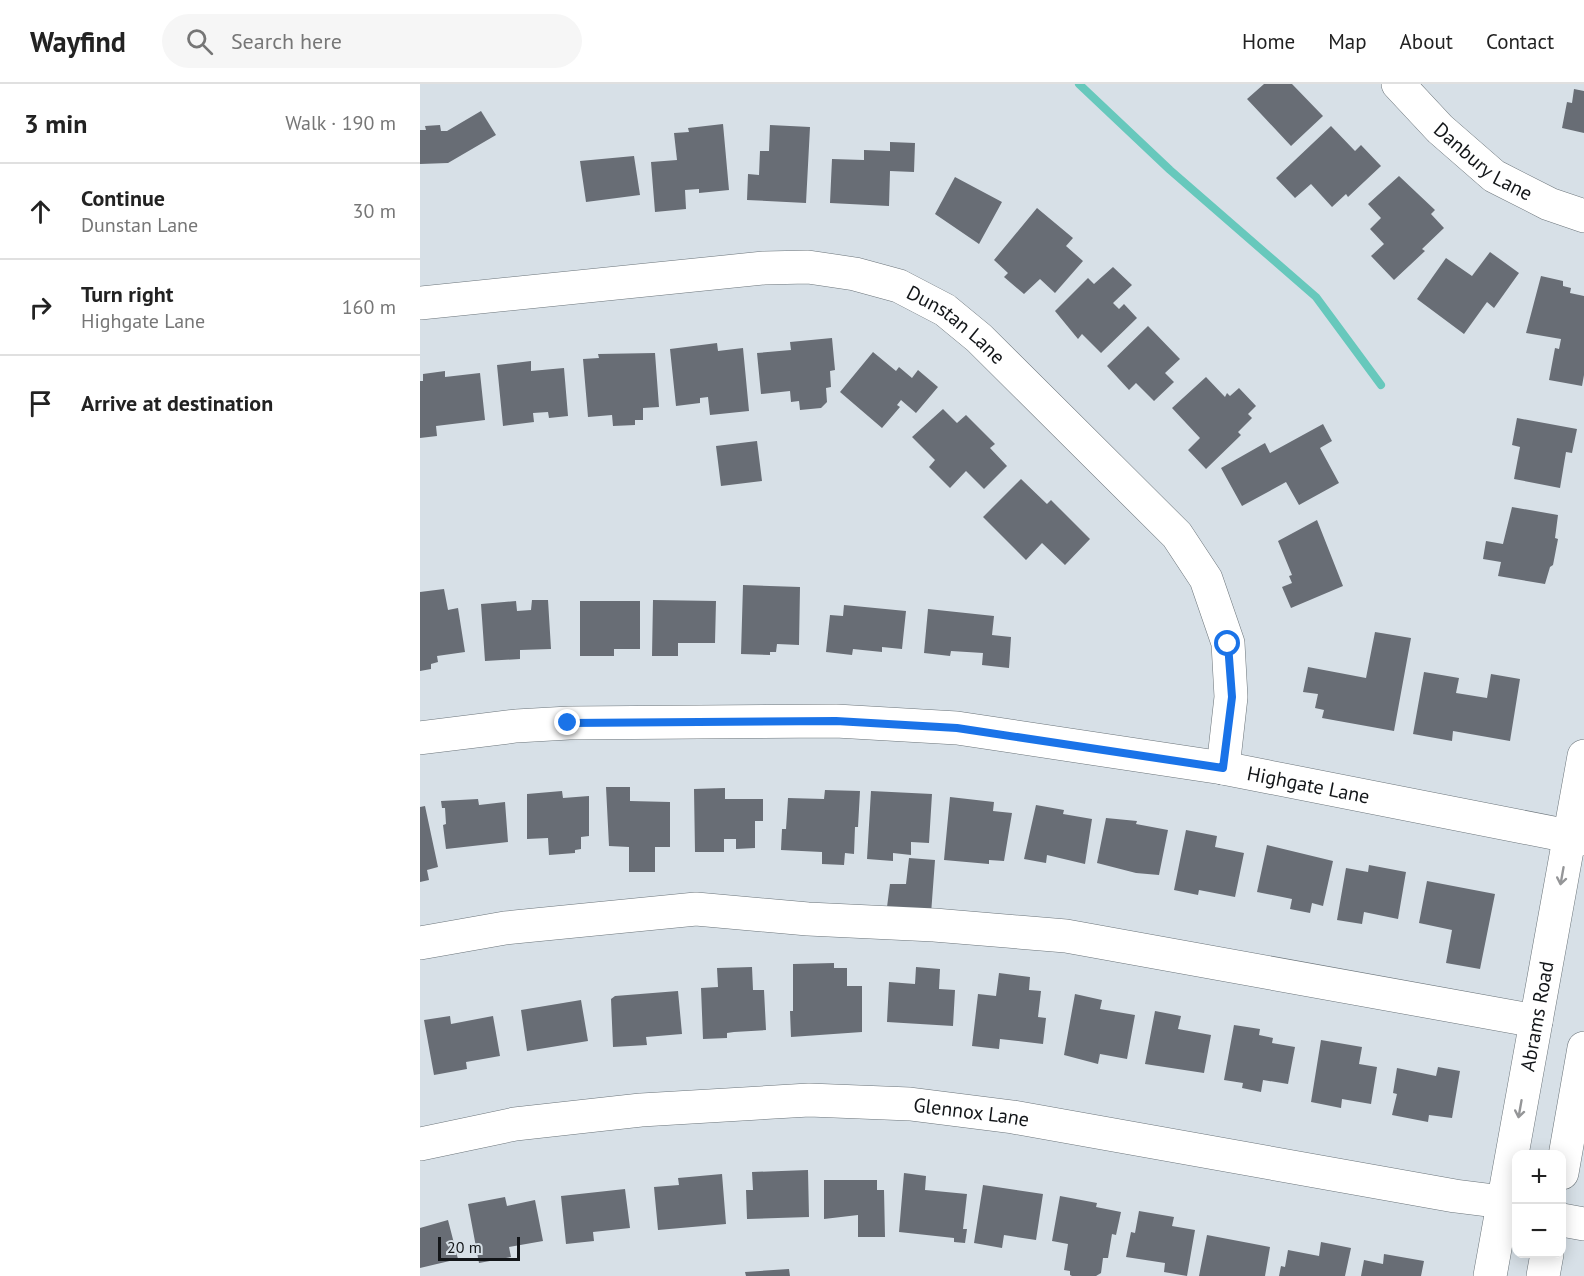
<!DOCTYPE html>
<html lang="en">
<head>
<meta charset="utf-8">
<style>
	:root { --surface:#fff; --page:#f6f6f6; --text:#222; --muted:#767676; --line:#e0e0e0 }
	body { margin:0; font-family:"PT Sans",sans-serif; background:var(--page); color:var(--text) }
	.controls { position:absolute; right:18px; bottom:18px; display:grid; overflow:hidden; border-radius:12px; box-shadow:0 3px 15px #0003 }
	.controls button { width:54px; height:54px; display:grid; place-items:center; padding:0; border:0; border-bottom:2px solid var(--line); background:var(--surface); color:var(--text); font:30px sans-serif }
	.scale { position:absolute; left:18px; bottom:15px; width:82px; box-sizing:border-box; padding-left:6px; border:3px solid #131619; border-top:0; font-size:16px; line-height:21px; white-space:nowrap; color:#131619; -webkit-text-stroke:4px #d7e0e7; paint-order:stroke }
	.stop { position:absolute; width:18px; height:18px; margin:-14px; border:4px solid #1a73e8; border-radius:50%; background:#fff }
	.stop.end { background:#1a73e8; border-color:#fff; box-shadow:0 2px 6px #0008 }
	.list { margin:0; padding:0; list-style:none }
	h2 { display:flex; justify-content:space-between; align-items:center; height:78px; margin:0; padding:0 24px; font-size:26px }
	h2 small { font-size:20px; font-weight:400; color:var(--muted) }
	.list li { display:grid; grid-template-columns:39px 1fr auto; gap:18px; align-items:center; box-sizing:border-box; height:96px; padding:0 24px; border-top:2px solid var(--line) }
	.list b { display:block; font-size:22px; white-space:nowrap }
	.list p { margin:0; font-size:20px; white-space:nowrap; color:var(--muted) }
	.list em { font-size:20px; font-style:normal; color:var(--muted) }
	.icon { flex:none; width:33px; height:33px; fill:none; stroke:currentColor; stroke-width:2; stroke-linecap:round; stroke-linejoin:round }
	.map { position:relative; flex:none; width:1164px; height:1192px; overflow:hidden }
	header { display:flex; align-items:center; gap:36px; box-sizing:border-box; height:84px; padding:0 30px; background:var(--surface); border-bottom:2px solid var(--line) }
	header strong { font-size:28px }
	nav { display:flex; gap:33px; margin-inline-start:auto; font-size:21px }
	.search { width:420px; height:54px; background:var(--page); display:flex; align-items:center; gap:15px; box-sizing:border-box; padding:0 21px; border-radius:33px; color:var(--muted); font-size:22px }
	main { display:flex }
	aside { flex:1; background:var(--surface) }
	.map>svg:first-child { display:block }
</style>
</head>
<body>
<header>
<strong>Wayfind</strong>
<div class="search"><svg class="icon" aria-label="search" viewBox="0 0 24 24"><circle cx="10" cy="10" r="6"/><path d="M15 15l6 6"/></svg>Search here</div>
<nav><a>Home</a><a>Map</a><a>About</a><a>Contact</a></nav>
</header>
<main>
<aside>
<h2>3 min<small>Walk · 190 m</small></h2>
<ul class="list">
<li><svg class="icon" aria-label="ahead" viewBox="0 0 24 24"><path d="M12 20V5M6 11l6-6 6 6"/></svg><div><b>Continue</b><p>Dunstan Lane</p></div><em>30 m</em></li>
<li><svg class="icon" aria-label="right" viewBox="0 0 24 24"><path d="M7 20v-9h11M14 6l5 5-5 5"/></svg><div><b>Turn right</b><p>Highgate Lane</p></div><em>160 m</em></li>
<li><svg class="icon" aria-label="arrive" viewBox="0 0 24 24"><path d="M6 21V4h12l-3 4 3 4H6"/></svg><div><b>Arrive at destination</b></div></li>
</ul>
</aside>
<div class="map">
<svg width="1164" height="1192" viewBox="0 0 1164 1192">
	<rect width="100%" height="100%" fill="#d7e0e7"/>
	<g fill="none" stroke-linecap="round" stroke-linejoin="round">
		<path stroke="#67c8bc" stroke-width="8" d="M 659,0 L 750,86 L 896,213 L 961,301"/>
	</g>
	<path fill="#686d75" d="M 844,0 L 872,0 L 903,32 L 871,62 L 827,15 Z
		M 1154,5 L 1164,7 L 1164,49 L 1142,44 L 1147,18 L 1152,19 Z
		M 61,27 L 76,51 L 28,79 L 0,80 L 0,46 L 6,46 L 5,42 L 20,41 L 21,47 L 27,47 Z
		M 303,40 L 309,106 L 279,109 L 279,105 L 265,106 L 266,125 L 235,128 L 231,78 L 257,76 L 254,49 L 269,48 L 268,44 Z
		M 350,41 L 390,43 L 386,119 L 327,116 L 328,90 L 339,91 L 340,67 L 349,67 Z
		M 911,42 L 935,67 L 941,61 L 961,82 L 928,113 L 926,110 L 912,123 L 891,100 L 875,114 L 856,94 Z
		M 470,58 L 495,59 L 494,88 L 470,87 L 469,122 L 410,119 L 412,75 L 444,76 L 444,66 L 470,67 Z
		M 214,72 L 220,111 L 166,118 L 160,77 Z
		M 979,92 L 1015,126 L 1011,130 L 1024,144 L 1002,165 L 1005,167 L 974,196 L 951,172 L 964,160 L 950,145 L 961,134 L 948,120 Z
		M 535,93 L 582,118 L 559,160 L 515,130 Z
		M 617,124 L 653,154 L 646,162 L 663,177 L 635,209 L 620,195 L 604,210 L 584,193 L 588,189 L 574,176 Z
		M 1070,168 L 1099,189 L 1074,224 L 1067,218 L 1044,250 L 997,215 L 1026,174 L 1052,192 Z
		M 693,183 L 712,201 L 693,219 L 699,225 L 704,220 L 717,234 L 681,269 L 662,250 L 658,255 L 635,227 L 668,194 L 674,200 Z
		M 1121,192 L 1143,197 L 1143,202 L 1151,204 L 1150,209 L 1164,212 L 1164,291 L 1162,302 L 1129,296 L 1135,264 L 1139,265 L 1141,255 L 1106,249 Z
		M 728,242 L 760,275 L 745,289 L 754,298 L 734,317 L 716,299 L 709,306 L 687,282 Z
		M 412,254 L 415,286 L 410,287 L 411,303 L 406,304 L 407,318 L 401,324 L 380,326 L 379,317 L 371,318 L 370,307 L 341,310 L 337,269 L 371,266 L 370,258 Z
		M 297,259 L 298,267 L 323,264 L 329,327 L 290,331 L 288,313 L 280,314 L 280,319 L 256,322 L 250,265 Z
		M 453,268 L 476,287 L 479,283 L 492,294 L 498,286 L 518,303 L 496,329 L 481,316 L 477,321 L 480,323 L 462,344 L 420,308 Z
		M 235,269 L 239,323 L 223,324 L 223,336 L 215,336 L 215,341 L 193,342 L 192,331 L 168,333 L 163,275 L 179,274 L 178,270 Z
		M 111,277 L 111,287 L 144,284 L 148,332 L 129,334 L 128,328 L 113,329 L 114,338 L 83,342 L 77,281 Z
		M 25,287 L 25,293 L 60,289 L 65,336 L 16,342 L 17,352 L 0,354 L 0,297 L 3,297 L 3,290 Z
		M 786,293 L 805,313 L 807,309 L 810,312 L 819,304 L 836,322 L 828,330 L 832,334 L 818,348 L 821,351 L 786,385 L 768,366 L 780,354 L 752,324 Z
		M 523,325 L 537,339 L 546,331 L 575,360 L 570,364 L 587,382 L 564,405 L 546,387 L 530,404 L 509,383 L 515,376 L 492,353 Z
		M 1097,334 L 1157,345 L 1152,369 L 1146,368 L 1140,404 L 1094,395 L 1100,363 L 1092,361 Z
		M 903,340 L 912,357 L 900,364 L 919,399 L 879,421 L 866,398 L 822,422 L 801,384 L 845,359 L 850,369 Z
		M 337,357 L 342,397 L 301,402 L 296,362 Z
		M 601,395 L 627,420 L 631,416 L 670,455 L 645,481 L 622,459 L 606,476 L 563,433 Z
		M 1092,423 L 1138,431 L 1135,454 L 1138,455 L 1133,481 L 1130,483 L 1125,500 L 1078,492 L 1081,478 L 1063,475 L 1066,457 L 1083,460 Z
		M 897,436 L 923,502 L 871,524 L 862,503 L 872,499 L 869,492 L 872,491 L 858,457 Z
		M 323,501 L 380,503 L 379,561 L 357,560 L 356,568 L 350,568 L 350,571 L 321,570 Z
		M 24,505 L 28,526 L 38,524 L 45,568 L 17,572 L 18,578 L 11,580 L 11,585 L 0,587 L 0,508 Z
		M 112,516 L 128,516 L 131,565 L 100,566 L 100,575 L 65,577 L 61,520 L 96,517 L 97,527 L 111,526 Z
		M 233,516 L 296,517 L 295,559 L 258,559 L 258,572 L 232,572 Z
		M 160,517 L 220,517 L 220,565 L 194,565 L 194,572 L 160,572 Z
		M 424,521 L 486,527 L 482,565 L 462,563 L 462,568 L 433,565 L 432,571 L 406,568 L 410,531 L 423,532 Z
		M 508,525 L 574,532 L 572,551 L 591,553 L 589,584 L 562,581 L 563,569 L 531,567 L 530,572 L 504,569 Z
		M 955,548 L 991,554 L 974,647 L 902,634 L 904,626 L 895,624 L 898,610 L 883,608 L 888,583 L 946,594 Z
		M 1004,588 L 1039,594 L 1036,609 L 1067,614 L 1071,590 L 1100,595 L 1090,657 L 1033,647 L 1032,657 L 993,650 Z
		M 186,703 L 210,703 L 210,717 L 250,718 L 250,763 L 235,763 L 235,788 L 209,788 L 209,763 L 189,762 Z
		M 305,704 L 305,715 L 343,715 L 343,737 L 335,737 L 335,764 L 316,765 L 316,755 L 304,755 L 304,768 L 275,768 L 274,705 Z
		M 405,706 L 440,707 L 438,743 L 435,743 L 434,770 L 425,769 L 424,781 L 402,780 L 402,768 L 361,766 L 362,745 L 366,745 L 368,714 L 404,715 Z
		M 142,707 L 143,714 L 169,712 L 169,752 L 161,753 L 161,765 L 155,766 L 155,769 L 129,771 L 128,754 L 107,755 L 107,710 Z
		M 451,707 L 512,710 L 509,759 L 491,758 L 491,771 L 473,769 L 473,777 L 447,775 Z
		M 530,713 L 574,718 L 573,727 L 592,729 L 584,777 L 569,776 L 569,780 L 524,776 Z
		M 58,715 L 59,721 L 85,718 L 88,758 L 26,765 L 23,741 L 26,740 L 25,724 L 22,724 L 21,717 Z
		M 616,721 L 644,726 L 643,730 L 672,735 L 665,780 L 627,771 L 626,779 L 604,775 Z
		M 5,722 L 18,783 L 7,786 L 9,796 L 0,798 L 0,723 Z
		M 686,734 L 717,737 L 716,740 L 748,746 L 739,791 L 716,789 L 677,779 Z
		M 766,746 L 797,752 L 795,763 L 824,769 L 815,813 L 779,806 L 778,811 L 754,806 Z
		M 847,761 L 913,777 L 903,822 L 892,819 L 890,829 L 870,825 L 872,815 L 837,808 Z
		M 489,774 L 515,776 L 511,830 L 467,823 L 470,800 L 486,800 Z
		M 949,781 L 986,788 L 978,835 L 944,828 L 942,840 L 917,836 L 926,784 L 948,788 Z
		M 1007,797 L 1075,810 L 1060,885 L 1026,879 L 1032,846 L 999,839 Z
		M 414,879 L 414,884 L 427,884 L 427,902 L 442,902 L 442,948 L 371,953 L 370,927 L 373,927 L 373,880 Z
		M 332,883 L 333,906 L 344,906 L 346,946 L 314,948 L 307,949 L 307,954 L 283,955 L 281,904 L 298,903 L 297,884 Z
		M 496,883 L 520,885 L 519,905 L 535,906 L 533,942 L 467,938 L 469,898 L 495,900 Z
		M 579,889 L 610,893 L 609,906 L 621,907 L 618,933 L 626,934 L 623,960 L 580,955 L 579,965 L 552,962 L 558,910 L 576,912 Z
		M 258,907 L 262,950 L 226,953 L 227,961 L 193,963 L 191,915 L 195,912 Z
		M 655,910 L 682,916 L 680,925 L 715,931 L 707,975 L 680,970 L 678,980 L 644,971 Z
		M 161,916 L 168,957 L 107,967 L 101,926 Z
		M 735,927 L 761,932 L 758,945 L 791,951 L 784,989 L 725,980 Z
		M 30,932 L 31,940 L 73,932 L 80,972 L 46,978 L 47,985 L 14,991 L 4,936 Z
		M 814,941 L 840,945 L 839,951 L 853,954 L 852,959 L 875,963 L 868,1000 L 843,996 L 841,1008 L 822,1004 L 823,999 L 804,996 Z
		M 901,956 L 942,963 L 939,980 L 957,983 L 951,1020 L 922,1015 L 921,1024 L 891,1018 Z
		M 1018,983 L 1040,987 L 1032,1034 L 1009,1031 L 1008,1038 L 972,1031 L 977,1010 L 973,1009 L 977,984 L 1016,992 Z
		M 388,1086 L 389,1133 L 327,1135 L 326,1106 L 333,1106 L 332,1088 Z
		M 484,1089 L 506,1092 L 505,1106 L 547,1110 L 543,1145 L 547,1145 L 545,1159 L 534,1158 L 534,1154 L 479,1148 Z
		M 302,1090 L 306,1140 L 238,1146 L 234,1103 L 259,1101 L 258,1094 Z
		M 404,1096 L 457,1096 L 457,1106 L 464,1106 L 465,1153 L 438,1153 L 438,1131 L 404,1135 Z
		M 563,1101 L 623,1110 L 616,1156 L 584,1151 L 582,1164 L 554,1159 Z
		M 205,1105 L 210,1144 L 173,1148 L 174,1157 L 146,1160 L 141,1112 Z
		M 640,1112 L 677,1119 L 676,1123 L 701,1128 L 696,1151 L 692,1150 L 688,1174 L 683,1174 L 681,1189 L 676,1192 L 652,1192 L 650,1191 L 650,1187 L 644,1186 L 648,1160 L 632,1157 Z
		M 85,1113 L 87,1122 L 115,1116 L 123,1157 L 89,1163 L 91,1173 L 59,1179 L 48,1120 Z
		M 719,1127 L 754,1133 L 752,1142 L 775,1146 L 767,1192 L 744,1188 L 745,1179 L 706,1173 L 711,1148 L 715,1149 Z
		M 28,1136 L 38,1175 L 0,1184 L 0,1144 Z
		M 787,1151 L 850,1163 L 845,1192 L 779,1192 Z
		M 901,1158 L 931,1164 L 925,1192 L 859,1192 L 861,1182 L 865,1183 L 868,1166 L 899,1172 Z
		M 964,1170 L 1004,1177 L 1001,1192 L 941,1192 L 944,1176 L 963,1180 Z
		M 369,1185 L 370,1192 L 326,1192 L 325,1188 Z"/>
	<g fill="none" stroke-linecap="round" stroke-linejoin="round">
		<defs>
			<g id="minor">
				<path id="s1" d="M 978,0 L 1020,45 L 1074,92 L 1129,120 L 1164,132"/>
				<path id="s2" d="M 0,219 L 344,184 L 388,183 L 435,190 L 479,202 L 525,226 L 559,254 L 757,451 L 786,495 L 808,559 L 811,613 L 803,684"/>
				<path id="s3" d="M 0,654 L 96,642 L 149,639 L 416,637 L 537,644 L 803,684 L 1164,755"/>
				<path d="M 0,859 L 85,844 L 276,825 L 388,835 L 514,841 L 646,852 L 1116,937"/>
				<path id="s4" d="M 0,1060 L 95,1040 L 221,1026 L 389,1016 L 490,1020 L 593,1033 L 1035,1112 L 1083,1118 L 1096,1122"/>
				<path d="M 1142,1136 L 1164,1140"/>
			</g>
			<g id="major">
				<path d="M 1142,1089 L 1164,964"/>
				<path id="s5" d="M 1070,1192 L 1164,672"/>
				<path d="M 1123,1192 L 1127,1170"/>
			</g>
		</defs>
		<use href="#minor" stroke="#6b747a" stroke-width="34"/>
		<use href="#major" stroke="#6b747a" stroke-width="34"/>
		<use href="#minor" stroke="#fff" stroke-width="33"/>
		<use href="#major" stroke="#fff" stroke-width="33"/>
	</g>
	<defs><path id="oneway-shaft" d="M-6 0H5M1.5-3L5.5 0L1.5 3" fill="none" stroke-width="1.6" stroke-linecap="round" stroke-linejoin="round" transform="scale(1.5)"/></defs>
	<g stroke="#959698">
		<use href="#oneway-shaft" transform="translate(1142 792) rotate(100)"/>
		<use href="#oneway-shaft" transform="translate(1100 1025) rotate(100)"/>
	</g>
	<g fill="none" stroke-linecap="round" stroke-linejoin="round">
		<path stroke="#1a73e8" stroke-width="8" d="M 148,639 L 416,637 L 537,644 L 803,684 L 812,613 L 808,560"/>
	</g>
	<g text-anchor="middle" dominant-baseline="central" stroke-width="4.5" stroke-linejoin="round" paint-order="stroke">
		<g font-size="20" fill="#131619" stroke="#d7e0e7">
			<text stroke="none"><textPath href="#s1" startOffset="116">Danbury Lane</textPath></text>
			<text stroke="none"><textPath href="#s2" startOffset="552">Dunstan Lane</textPath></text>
			<text stroke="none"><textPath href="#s3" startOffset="894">Highgate Lane</textPath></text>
			<text stroke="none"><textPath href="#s5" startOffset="264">Abrams Road</textPath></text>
			<text stroke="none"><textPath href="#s4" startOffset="555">Glennox Lane</textPath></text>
		</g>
	</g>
</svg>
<div class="controls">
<button>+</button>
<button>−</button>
</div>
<div class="scale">20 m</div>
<div class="stop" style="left:808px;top:560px"></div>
<div class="stop end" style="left:148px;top:639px"></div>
</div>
</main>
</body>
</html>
